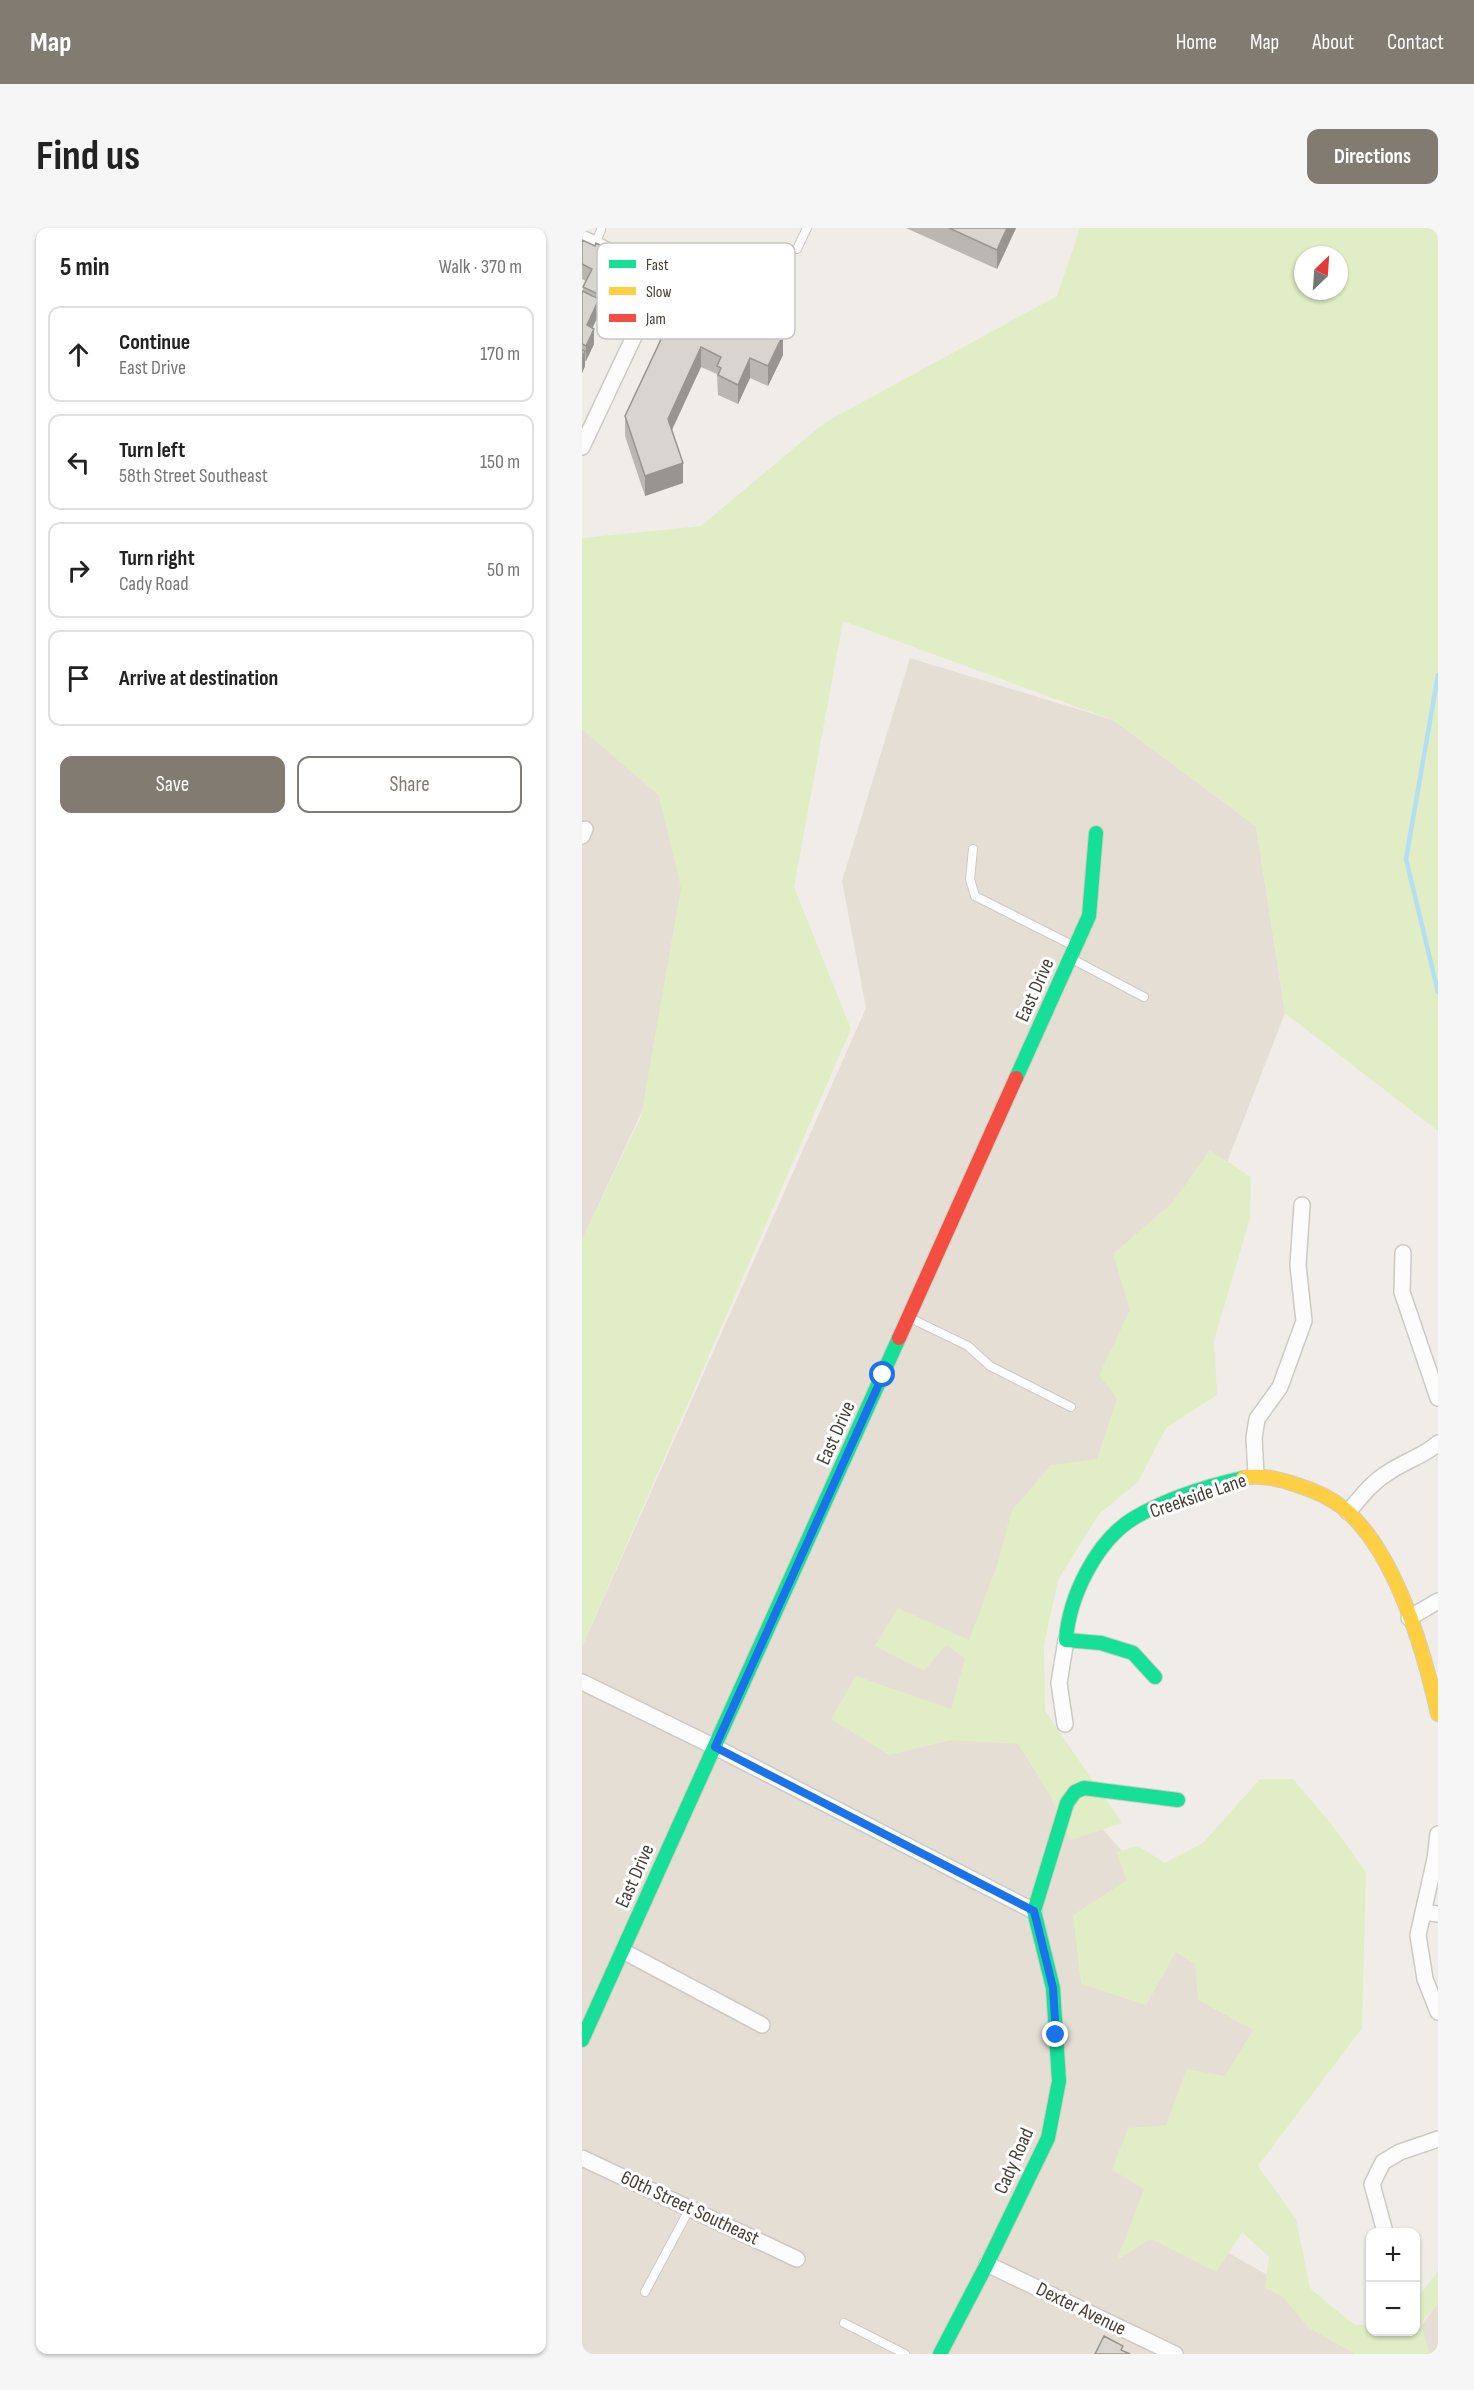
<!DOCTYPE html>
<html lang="en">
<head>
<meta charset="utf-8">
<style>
	:root { --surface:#fff; --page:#f6f6f6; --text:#222; --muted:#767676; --line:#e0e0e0; --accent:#827b72 }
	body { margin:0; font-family:"Sofia Sans Condensed",sans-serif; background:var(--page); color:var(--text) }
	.controls { position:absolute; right:18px; bottom:18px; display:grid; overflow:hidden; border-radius:12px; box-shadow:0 2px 4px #0004 }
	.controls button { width:54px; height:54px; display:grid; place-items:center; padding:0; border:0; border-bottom:2px solid var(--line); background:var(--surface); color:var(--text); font:30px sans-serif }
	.compass { position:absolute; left:712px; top:18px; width:54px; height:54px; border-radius:50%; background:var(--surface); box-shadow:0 2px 4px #0004; rotate:25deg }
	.stop { position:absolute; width:18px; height:18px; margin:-14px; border:4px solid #1a73e8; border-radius:50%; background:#fff }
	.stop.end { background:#1a73e8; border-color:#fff; box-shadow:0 2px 6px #0008 }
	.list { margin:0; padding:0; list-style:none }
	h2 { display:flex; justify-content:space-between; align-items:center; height:78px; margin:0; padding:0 24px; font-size:26px }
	h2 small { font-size:20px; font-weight:400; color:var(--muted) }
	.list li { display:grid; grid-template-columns:39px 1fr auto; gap:18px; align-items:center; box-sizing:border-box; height:96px; margin:0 12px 12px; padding:0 12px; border:2px solid var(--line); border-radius:12px }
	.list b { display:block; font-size:22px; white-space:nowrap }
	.list p { margin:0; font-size:20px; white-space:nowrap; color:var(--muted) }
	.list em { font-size:20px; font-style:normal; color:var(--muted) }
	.actions { display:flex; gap:12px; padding:18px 24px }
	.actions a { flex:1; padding:14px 0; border:2px solid var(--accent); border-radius:12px; text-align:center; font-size:21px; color:var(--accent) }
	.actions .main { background:var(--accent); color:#fff }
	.icon { flex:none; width:33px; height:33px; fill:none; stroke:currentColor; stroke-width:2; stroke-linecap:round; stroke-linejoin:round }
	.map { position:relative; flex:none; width:856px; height:2126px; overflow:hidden; border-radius:12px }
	header { display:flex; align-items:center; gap:36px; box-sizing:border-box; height:84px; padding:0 30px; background:var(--accent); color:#fff }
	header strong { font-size:28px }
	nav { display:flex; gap:33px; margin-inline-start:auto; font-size:21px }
	.intro { display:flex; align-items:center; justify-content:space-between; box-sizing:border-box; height:144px; padding:0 36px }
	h1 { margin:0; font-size:42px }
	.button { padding:15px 27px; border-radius:12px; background:var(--accent); color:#fff; font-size:21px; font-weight:700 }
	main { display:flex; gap:36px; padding:0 36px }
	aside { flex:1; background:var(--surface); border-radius:12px; box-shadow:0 2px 4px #0004 }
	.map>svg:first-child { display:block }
</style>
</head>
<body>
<header>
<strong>Map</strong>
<nav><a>Home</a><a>Map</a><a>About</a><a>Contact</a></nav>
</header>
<div class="intro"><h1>Find us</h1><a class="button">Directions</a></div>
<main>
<aside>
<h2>5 min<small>Walk · 370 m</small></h2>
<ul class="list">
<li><svg class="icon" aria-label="ahead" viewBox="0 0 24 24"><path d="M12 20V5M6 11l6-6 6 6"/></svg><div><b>Continue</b><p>East Drive</p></div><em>170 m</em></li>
<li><svg class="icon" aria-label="left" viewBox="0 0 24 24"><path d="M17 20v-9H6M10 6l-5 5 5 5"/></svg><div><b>Turn left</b><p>58th Street Southeast</p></div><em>150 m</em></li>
<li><svg class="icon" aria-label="right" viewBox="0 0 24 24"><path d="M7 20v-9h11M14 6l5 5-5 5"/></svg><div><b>Turn right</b><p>Cady Road</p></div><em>50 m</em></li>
<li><svg class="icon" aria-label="arrive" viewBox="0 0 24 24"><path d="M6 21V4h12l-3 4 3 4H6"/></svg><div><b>Arrive at destination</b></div></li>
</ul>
<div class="actions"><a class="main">Save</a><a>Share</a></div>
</aside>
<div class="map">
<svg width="856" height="2126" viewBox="0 0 856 2126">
	<rect width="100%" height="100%" fill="#f0ede8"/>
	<path fill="#e5ded5" d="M 328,430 L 531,492 L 674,598 L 703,785 L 527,1239 L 400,1466 L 690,1791 L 588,1992 L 820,2123 L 856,2075 L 856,2126 L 0,2126 L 0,1419 L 284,780 L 260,653 Z
		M 0,494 L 52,509 L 119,612 L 109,778 L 0,1012 Z"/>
	<path fill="#e1edc5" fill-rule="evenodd" d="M 498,0 L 856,0 L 856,903 L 703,785 L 674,598 L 531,492 L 261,393 L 212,659 L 269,801 L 0,1419 L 0,1012 L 59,888 L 99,660 L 77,568 L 0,501 L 0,310 L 119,298 L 242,195 L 475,68 ZM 721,27 L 757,27 L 757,63 L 721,63 Z
		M 628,922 L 669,949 L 668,990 L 632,1113 L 635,1167 L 584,1200 L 556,1254 L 517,1286 L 476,1352 L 462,1417 L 463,1483 L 540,1595 L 489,1612 L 466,1564 L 436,1516 L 369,1512 L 307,1527 L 249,1491 L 274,1448 L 369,1481 L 383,1430 L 364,1417 L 342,1443 L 293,1418 L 316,1380 L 387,1412 L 415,1337 L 430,1282 L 469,1237 L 515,1231 L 535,1171 L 517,1147 L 548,1082 L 531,1026 L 590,975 Z
		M 678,1551 L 711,1551 L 750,1597 L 784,1644 L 780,1800 L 676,1938 L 714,1991 L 728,2060 L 772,2097 L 788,2097 L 788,2104 L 834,2104 L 834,2071 L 856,2043 L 856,2075 L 839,2095 L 848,2126 L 773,2126 L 727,2100 L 701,2069 L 683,2060 L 687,2029 L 660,2004 L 634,2044 L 569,2011 L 535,2032 L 562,1961 L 530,1942 L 546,1900 L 584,1897 L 605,1841 L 643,1848 L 671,1802 L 616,1772 L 613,1736 L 594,1724 L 564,1777 L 499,1756 L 491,1687 L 545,1652 L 534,1624 L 556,1618 L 583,1635 L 621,1615 Z"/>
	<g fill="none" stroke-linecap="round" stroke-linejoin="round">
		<path stroke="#b3dff3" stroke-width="4.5" d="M 856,447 L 824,631 L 856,764"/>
		<defs>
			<path id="lane" d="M 13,16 L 19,2
				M 215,21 L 225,0
				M 80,49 L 104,60
				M 391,621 L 388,651 L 393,668 L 492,718
				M 490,731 L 562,769
				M 328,1090 L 386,1118 L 408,1138 L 489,1179
				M 63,2064 L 108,1980
				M 262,2095 L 323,2126"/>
			<path id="street" d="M 0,10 L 80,49 L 0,219
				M 0,608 L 3,601
				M 821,1025 L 820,1064 L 856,1170
				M 674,1247 L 672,1210 L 675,1191 L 698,1159 L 722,1093 L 716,1037 L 720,977
				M 766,1284 C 779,1269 790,1254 807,1244 C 823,1233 842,1228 856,1215
				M 827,1390 L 856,1373
				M 0,1454 L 133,1519 L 452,1683
				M 483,1496 L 477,1455 L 484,1412
				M 856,1606 L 853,1631 L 836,1707 L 843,1751 L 856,1784
				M 841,1684 L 856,1686
				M 41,1723 L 180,1797
				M 0,1930 L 215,2031
				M 803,2004 L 790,1956 L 801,1934 L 818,1924 L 856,1911
				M 405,2036 L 593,2126"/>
			<path id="fast" d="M 434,850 L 507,688 L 514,605
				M 573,1449 L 551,1425 L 519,1415 L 484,1412 C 487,1369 514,1313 552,1290 C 584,1271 625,1258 661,1250
				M 0,1812 L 317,1110
				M 358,2126 L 405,2036 L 466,1910 L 477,1853 L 471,1760 L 452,1683 L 485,1575 L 493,1564 L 502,1560 L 596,1572"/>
			<path id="slow" d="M 661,1250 C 679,1246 698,1251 715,1257 C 731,1262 747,1269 760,1279 C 813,1321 842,1423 856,1486"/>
			<path id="jam" d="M 317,1110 L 434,850"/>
		</defs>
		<use href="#lane" stroke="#cdc9c4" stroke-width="10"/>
		<use href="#street" stroke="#cdc9c4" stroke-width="18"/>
		<use href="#fast" stroke="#d2ccbf" stroke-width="16"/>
		<use href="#slow" stroke="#d2ccbf" stroke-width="16"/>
		<use href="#jam" stroke="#d2ccbf" stroke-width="16"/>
		<use href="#lane" stroke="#fdfcfc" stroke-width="8"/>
		<use href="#street" stroke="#fdfcfc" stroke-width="15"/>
		<use href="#fast" stroke="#16e098" stroke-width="14"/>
		<use href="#slow" stroke="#ffcf43" stroke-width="14"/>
		<use href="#jam" stroke="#f24e42" stroke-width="14"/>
	</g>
	<path fill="#bab6b2" d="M 324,0 L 434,0 L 415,41 Z
		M 0,12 L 46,46 L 24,85 L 17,82 L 17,86 L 10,100 L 12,116 L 4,133 L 3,133 L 3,138 L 0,145 L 0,63 L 1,64 L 1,59 L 4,53 L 0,51 Z
		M 126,88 L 201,127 L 186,158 L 168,150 L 156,176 L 136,167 L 135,146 L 119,139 L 90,202 L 101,255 L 63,268 L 43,208 L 43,188 L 86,104 Z"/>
	<path fill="#979491" d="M 425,0 L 434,0 L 415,41 L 415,22 Z
		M 46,31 L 46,46 L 24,85 L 24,70 Z
		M 17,71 L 17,86 L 5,112 L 5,97 Z
		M 12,101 L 12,116 L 4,133 L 4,118 Z
		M 196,101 L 196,117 L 201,107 L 201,127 L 186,158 L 186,138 Z
		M 119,119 L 119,139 L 86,210 L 86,191 Z
		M 3,123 L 3,138 L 0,145 L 0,130 Z
		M 168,130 L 168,150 L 156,176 L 156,157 Z
		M 101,235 L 101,255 L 63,268 L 63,248 Z"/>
	<path fill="#d8d4cf" stroke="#979491" stroke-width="1.5" d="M 367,0 L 425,0 L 415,22 Z
		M 0,12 L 13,18 L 14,15 L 46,31 L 24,70 L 1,59 L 10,41 L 0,36 Z
		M 0,63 L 17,71 L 5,97 L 12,101 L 4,118 L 0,116 Z
		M 134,72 L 196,101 L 195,104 L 201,107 L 186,138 L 168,130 L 156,157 L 136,147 L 139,140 L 135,138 L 139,129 L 119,119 L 86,191 L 101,235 L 63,248 L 43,188 L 83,103 L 86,104 L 99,75 L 126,88 Z
		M 0,122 L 3,123 L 0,130 Z
		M 522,2108 L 541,2118 L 539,2122 L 548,2126 L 513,2126 Z"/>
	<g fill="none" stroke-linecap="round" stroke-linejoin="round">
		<path stroke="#1a73e8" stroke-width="8" d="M 301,1147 L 133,1519 L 452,1683 L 471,1760 L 474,1807"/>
	</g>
	<g text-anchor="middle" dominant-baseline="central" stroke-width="6" stroke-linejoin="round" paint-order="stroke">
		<g font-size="20" fill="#473e33" stroke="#fff">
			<text transform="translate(453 762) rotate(-66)">East Drive</text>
			<text transform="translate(254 1205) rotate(-66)">East Drive</text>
			<text transform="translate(616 1268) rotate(-19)">Creekside Lane</text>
			<text transform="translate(53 1648) rotate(-66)">East Drive</text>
			<text transform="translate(432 1933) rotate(-66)">Cady Road</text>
			<text transform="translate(108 1980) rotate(25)">60th Street Southeast</text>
			<text transform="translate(499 2081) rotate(26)">Dexter Avenue</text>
		</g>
	</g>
	<rect x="15" y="15" width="198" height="96" rx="9" fill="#fff" stroke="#c8c5c2" stroke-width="1.5"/>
	<rect x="27" y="32" width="27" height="8" fill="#16e098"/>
	<rect x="27" y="59" width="27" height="8" fill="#ffcf43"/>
	<rect x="27" y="86" width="27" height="8" fill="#f24e42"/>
	<g font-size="16" fill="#473e33">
		<text x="64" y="42">Fast</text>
		<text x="64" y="69">Slow</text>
		<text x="64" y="96">Jam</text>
	</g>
</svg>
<div class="controls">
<button>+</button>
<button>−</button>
</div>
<svg class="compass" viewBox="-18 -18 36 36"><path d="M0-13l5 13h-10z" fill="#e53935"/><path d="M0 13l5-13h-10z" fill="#767676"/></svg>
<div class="stop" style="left:301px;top:1147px"></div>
<div class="stop end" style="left:474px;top:1807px"></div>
</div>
</main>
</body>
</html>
